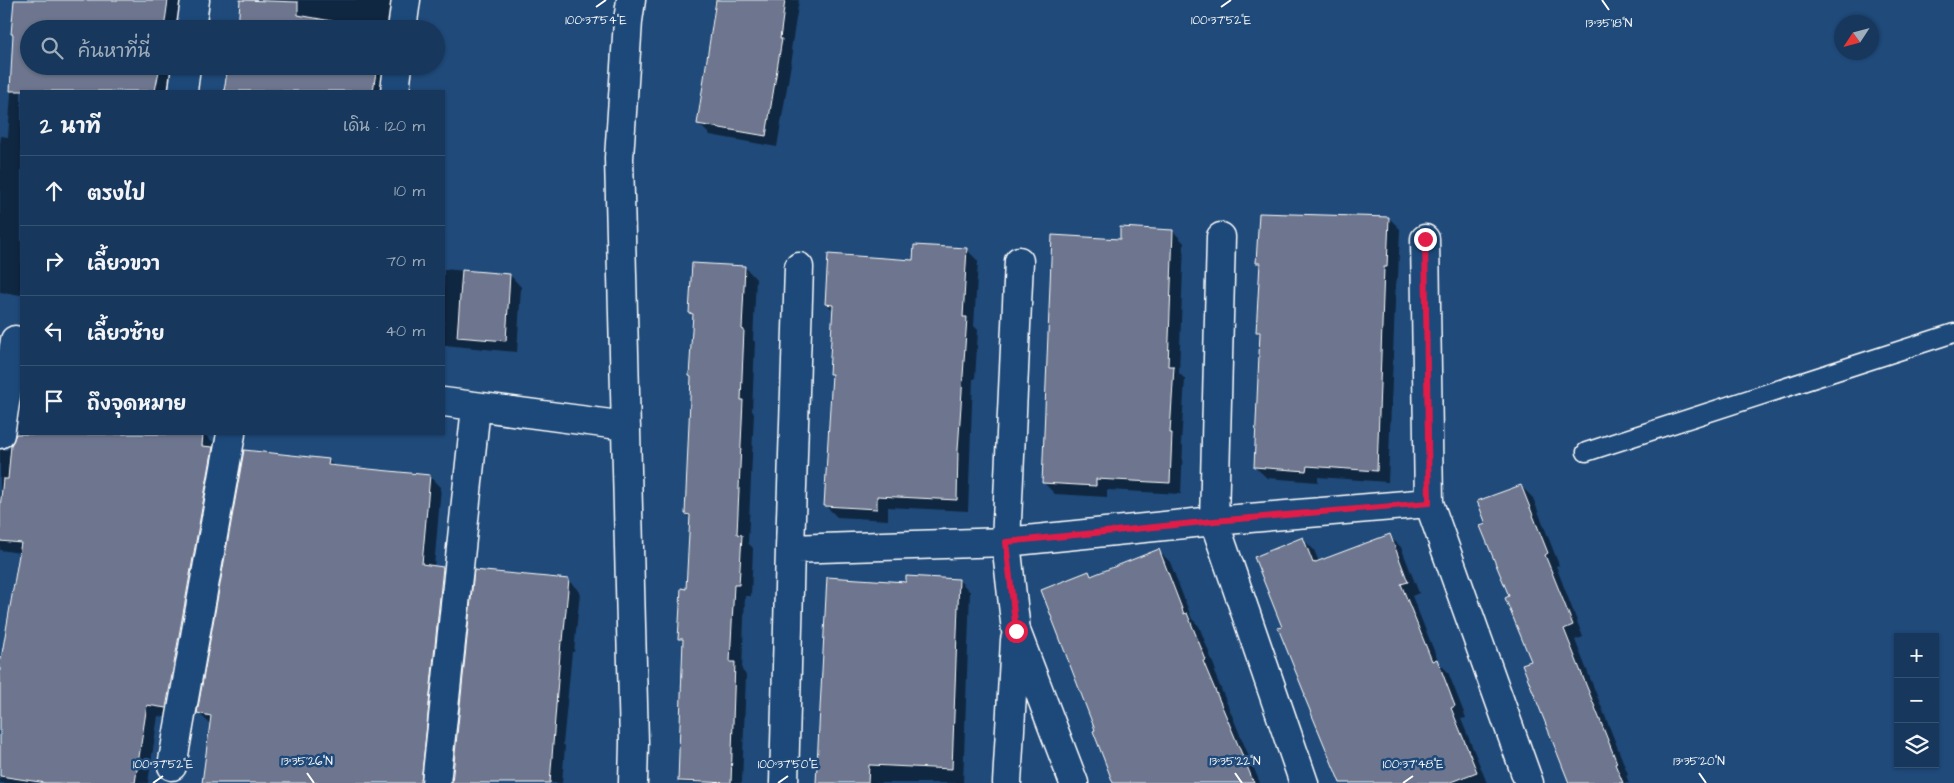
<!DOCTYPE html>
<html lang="th">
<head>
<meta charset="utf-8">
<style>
	:root { --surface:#17385c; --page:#244365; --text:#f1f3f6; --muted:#9eacbb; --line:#365272 }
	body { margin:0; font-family:"Architects Daughter","Playpen Sans Thai",sans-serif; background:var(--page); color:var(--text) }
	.controls { position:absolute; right:15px; bottom:15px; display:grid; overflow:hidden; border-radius:0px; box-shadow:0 1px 4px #0004 }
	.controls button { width:45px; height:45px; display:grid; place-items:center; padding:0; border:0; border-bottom:1px solid var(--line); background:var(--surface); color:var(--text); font:25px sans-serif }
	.compass { position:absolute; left:1834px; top:15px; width:45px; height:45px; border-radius:50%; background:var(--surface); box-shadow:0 1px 4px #0004; rotate:234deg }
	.stop { position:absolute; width:15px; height:15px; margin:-11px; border:4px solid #e11d48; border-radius:50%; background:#fff }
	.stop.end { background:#e11d48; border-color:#fff; box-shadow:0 1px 5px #0008 }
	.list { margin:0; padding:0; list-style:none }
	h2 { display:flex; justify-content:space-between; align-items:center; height:65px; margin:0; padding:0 20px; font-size:21px }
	h2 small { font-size:16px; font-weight:400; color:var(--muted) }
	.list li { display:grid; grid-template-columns:32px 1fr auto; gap:15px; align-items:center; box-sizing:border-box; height:70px; padding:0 20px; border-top:1px solid var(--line) }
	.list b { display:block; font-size:19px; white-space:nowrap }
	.list em { font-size:16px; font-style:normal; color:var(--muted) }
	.icon { flex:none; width:28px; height:28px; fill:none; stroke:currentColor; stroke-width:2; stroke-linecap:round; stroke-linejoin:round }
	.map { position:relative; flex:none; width:1954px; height:783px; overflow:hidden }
	.search { position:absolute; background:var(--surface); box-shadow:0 1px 4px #0004; left:20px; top:20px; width:425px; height:55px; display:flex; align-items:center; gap:12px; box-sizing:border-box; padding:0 18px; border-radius:28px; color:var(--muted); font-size:19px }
	.panel { position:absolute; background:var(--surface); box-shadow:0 1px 4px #0004; left:20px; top:90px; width:425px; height:345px; border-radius:0px }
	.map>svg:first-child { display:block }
</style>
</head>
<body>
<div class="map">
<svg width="1954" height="783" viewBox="0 0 1954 783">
	<rect width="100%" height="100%" fill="#1f4a7a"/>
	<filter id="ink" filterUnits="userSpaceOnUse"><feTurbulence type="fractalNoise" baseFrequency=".02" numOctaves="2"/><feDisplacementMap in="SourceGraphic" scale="10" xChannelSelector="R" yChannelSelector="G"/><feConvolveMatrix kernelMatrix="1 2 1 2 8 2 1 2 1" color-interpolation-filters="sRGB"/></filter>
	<g filter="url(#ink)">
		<path fill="#0007" d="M 15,0 L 181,0 L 177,29 L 29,29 L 29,66 L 171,66 L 168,91 L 21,91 L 21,295 L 0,292 L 0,144 L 1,136 L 8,137 L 15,36 L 12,33 Z
			M 241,0 L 395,0 L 390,29 L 239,29 Z
			M 715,0 L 799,0 L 791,50 L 793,52 L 777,147 L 710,135 L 698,123 Z
			M 229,66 L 389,66 L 385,91 L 226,91 Z
			M 1389,218 L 1400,229 L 1398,278 L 1396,278 L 1388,482 L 1318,477 L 1318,482 L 1267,478 L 1255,467 L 1261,336 L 1257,332 L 1261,266 L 1257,262 Z
			M 1173,231 L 1184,243 L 1179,373 L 1185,379 L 1181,444 L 1183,446 L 1181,494 L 1107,490 L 1107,497 L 1055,494 L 1044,483 L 1121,240 Z
			M 966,249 L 978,261 L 974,326 L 978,330 L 975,379 L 973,379 L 968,511 L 888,507 L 888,520 L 837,517 L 825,505 L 833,376 L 831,374 L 834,311 L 827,304 L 915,261 Z
			M 745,267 L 756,279 L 753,340 L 755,342 L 752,411 L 754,413 L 748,543 L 753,548 L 751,596 L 745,596 L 742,670 L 746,675 L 742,783 L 679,783 L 684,643 L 679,638 L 687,590 L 691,519 L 686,514 L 694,316 L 690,313 Z
			M 444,269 L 510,275 L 521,287 L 517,352 L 444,345 Z
			M 21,410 L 21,434 L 204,434 L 215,444 L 214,450 L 224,460 L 178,719 L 158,716 L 148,783 L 0,783 L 0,673 L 20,553 L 0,550 L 0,450 L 7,450 L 13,444 L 17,437 Z
			M 328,460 L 335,467 L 430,476 L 441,487 L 434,567 L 443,568 L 454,579 L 433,783 L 203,783 L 210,724 L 199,713 Z
			M 1521,486 L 1533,498 L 1559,565 L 1556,566 L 1583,637 L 1575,640 L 1628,774 L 1626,775 L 1629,783 L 1570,783 L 1487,524 Z
			M 1389,536 L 1401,547 L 1419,593 L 1412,596 L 1439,663 L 1448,672 L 1466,718 L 1461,719 L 1487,783 L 1341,783 L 1284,628 L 1303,539 L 1314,550 L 1319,562 Z
			M 1159,551 L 1170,562 L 1192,619 L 1199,626 L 1216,671 L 1214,672 L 1260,783 L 1114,783 L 1096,730 L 1089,572 L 1093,576 Z
			M 568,580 L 580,592 L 574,652 L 572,652 L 563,744 L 565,746 L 562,783 L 453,783 Z
			M 959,580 L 970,592 L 963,783 L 817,783 L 907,583 Z"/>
		<path fill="#6d768e" stroke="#fff" d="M 14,0 L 168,0 L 164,29 L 29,29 L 29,66 L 160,66 L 155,91 L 10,91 L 13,34 L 11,34 Z
			M 240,0 L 298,2 L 298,15 L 376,29 L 238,29 Z
			M 716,0 L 785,0 L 780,39 L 782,39 L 766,136 L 697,124 Z
			M 228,66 L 377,66 L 373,91 L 224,91 Z
			M 1259,213 L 1389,217 L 1387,267 L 1384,267 L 1377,471 L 1307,466 L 1306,471 L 1254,467 L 1260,332 L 1256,332 L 1260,263 L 1256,263 Z
			M 1120,227 L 1173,230 L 1168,366 L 1174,366 L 1170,433 L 1172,433 L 1170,483 L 1096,479 L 1096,486 L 1042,483 L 1052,235 L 1120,239 Z
			M 914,245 L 967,248 L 963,317 L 967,317 L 958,450 L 957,500 L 877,496 L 877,509 L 824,506 L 832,374 L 829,374 L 833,305 L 825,304 L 828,254 L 913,260 Z
			M 692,263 L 745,266 L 742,329 L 744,330 L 741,400 L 743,400 L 737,534 L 742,535 L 739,585 L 734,585 L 730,662 L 735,662 L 731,783 L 678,781 L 683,639 L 678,639 L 681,588 L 686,589 L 690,515 L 685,514 L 691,377 L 689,376 L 693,314 L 689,313 Z
			M 462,270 L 510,274 L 506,341 L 457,337 Z
			M 16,434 L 203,434 L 202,446 L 213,447 L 166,708 L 147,705 L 135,783 L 46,783 L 0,776 L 0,665 L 21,543 L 0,541 L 0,508 L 3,479 L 8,479 L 11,445 Z
			M 244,450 L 329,459 L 328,465 L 430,475 L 422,564 L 443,567 L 421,783 L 202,783 L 211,716 L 197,713 Z
			M 1521,485 L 1548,553 L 1545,555 L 1573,625 L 1564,629 L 1617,763 L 1615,764 L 1623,783 L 1569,783 L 1522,664 L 1531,661 L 1505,598 L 1509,596 L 1480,526 L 1486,524 L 1477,501 Z
			M 1390,534 L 1408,582 L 1401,584 L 1432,661 L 1437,659 L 1455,706 L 1451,708 L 1477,772 L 1448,783 L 1340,783 L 1304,696 L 1305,695 L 1278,628 L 1282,627 L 1254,557 L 1303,537 L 1313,563 Z
			M 1159,549 L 1184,614 L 1187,613 L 1206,660 L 1203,661 L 1254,783 L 1113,783 L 1093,731 L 1095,730 L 1041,590 L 1089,571 L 1091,576 Z
			M 474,570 L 569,579 L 563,641 L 561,641 L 550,783 L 452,783 Z
			M 906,576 L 959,579 L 952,769 L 870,765 L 869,765 L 868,783 L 816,783 L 827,577 L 906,582 Z"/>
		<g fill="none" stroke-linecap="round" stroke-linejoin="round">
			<defs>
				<path id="service" d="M 1586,452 L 1954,333"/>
				<path id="minor" d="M 631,0 L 628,21 L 619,158 L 634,742 L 633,783
					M 191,29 L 195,0
					M 402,29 L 406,0
					M 183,91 L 186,66
					M 395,91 L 398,66
					M 1221,237 L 1214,521 L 1304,783
					M 1425,239 L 1429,503
					M 1019,261 L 1006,542 L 1016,631 L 1074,783
					M 799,267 L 790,549 L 1006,542 L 1214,521 L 1429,503 L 1529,783
					M 444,402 L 626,426
					M 0,434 L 15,340
					M 172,766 L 231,434
					M 436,783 L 476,407
					M 784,783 L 790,549
					M 1007,783 L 1015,640"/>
			</defs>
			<use href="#service" stroke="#fff" stroke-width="21"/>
			<use href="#minor" stroke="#fff" stroke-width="31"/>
			<use href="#service" stroke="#1f4a7a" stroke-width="18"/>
			<use href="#minor" stroke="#1f4a7a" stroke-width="28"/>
		</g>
	</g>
	<g fill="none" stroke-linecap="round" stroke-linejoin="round" filter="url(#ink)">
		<path stroke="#e11d48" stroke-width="6" d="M 1016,631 L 1006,542 L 1214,521 L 1429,503 L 1425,239"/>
	</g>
	<path fill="none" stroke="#fff" stroke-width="2" d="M 1602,0 L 1609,10M 596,7 L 606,0M 1221,7 L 1231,0M 307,773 L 314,783M 1235,773 L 1242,783M 1699,773 L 1706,783M 153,783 L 163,776M 778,783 L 788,776M 1403,783 L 1413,776"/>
	<g font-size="12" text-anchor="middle" fill="#fff" stroke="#1f4a7a" stroke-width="5" stroke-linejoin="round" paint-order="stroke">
		<text x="596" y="24">100°37'54"E</text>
		<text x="1221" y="24">100°37'52"E</text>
		<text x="1609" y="27">13°35'18"N</text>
		<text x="307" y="765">13°35'26"N</text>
		<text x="1235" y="765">13°35'22"N</text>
		<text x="1699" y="765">13°35'20"N</text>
		<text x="163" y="768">100°37'52"E</text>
		<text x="788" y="768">100°37'50"E</text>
		<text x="1413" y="768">100°37'48"E</text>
	</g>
</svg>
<div class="controls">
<button>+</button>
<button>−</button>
<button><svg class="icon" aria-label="layers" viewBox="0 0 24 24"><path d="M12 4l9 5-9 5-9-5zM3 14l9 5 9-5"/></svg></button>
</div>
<svg class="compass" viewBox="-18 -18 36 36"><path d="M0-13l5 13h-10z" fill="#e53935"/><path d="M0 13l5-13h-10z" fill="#9eacbb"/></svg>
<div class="stop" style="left:1016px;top:631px"></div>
<div class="stop end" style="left:1425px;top:239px"></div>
<div class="search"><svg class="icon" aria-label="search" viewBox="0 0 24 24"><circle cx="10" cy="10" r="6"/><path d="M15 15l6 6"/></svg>ค้นหาที่นี่</div>
<section class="panel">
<h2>2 นาที<small>เดิน · 120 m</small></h2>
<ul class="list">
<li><svg class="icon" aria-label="ahead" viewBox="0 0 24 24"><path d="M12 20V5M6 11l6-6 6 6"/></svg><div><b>ตรงไป</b></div><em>10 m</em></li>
<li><svg class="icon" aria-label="right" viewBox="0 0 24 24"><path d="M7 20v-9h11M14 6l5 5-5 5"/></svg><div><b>เลี้ยวขวา</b></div><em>70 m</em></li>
<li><svg class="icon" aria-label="left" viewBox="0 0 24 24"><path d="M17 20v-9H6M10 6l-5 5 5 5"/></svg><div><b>เลี้ยวซ้าย</b></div><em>40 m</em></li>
<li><svg class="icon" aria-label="arrive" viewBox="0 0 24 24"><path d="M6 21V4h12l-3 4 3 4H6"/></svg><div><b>ถึงจุดหมาย</b></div></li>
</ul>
</section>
</div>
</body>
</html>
